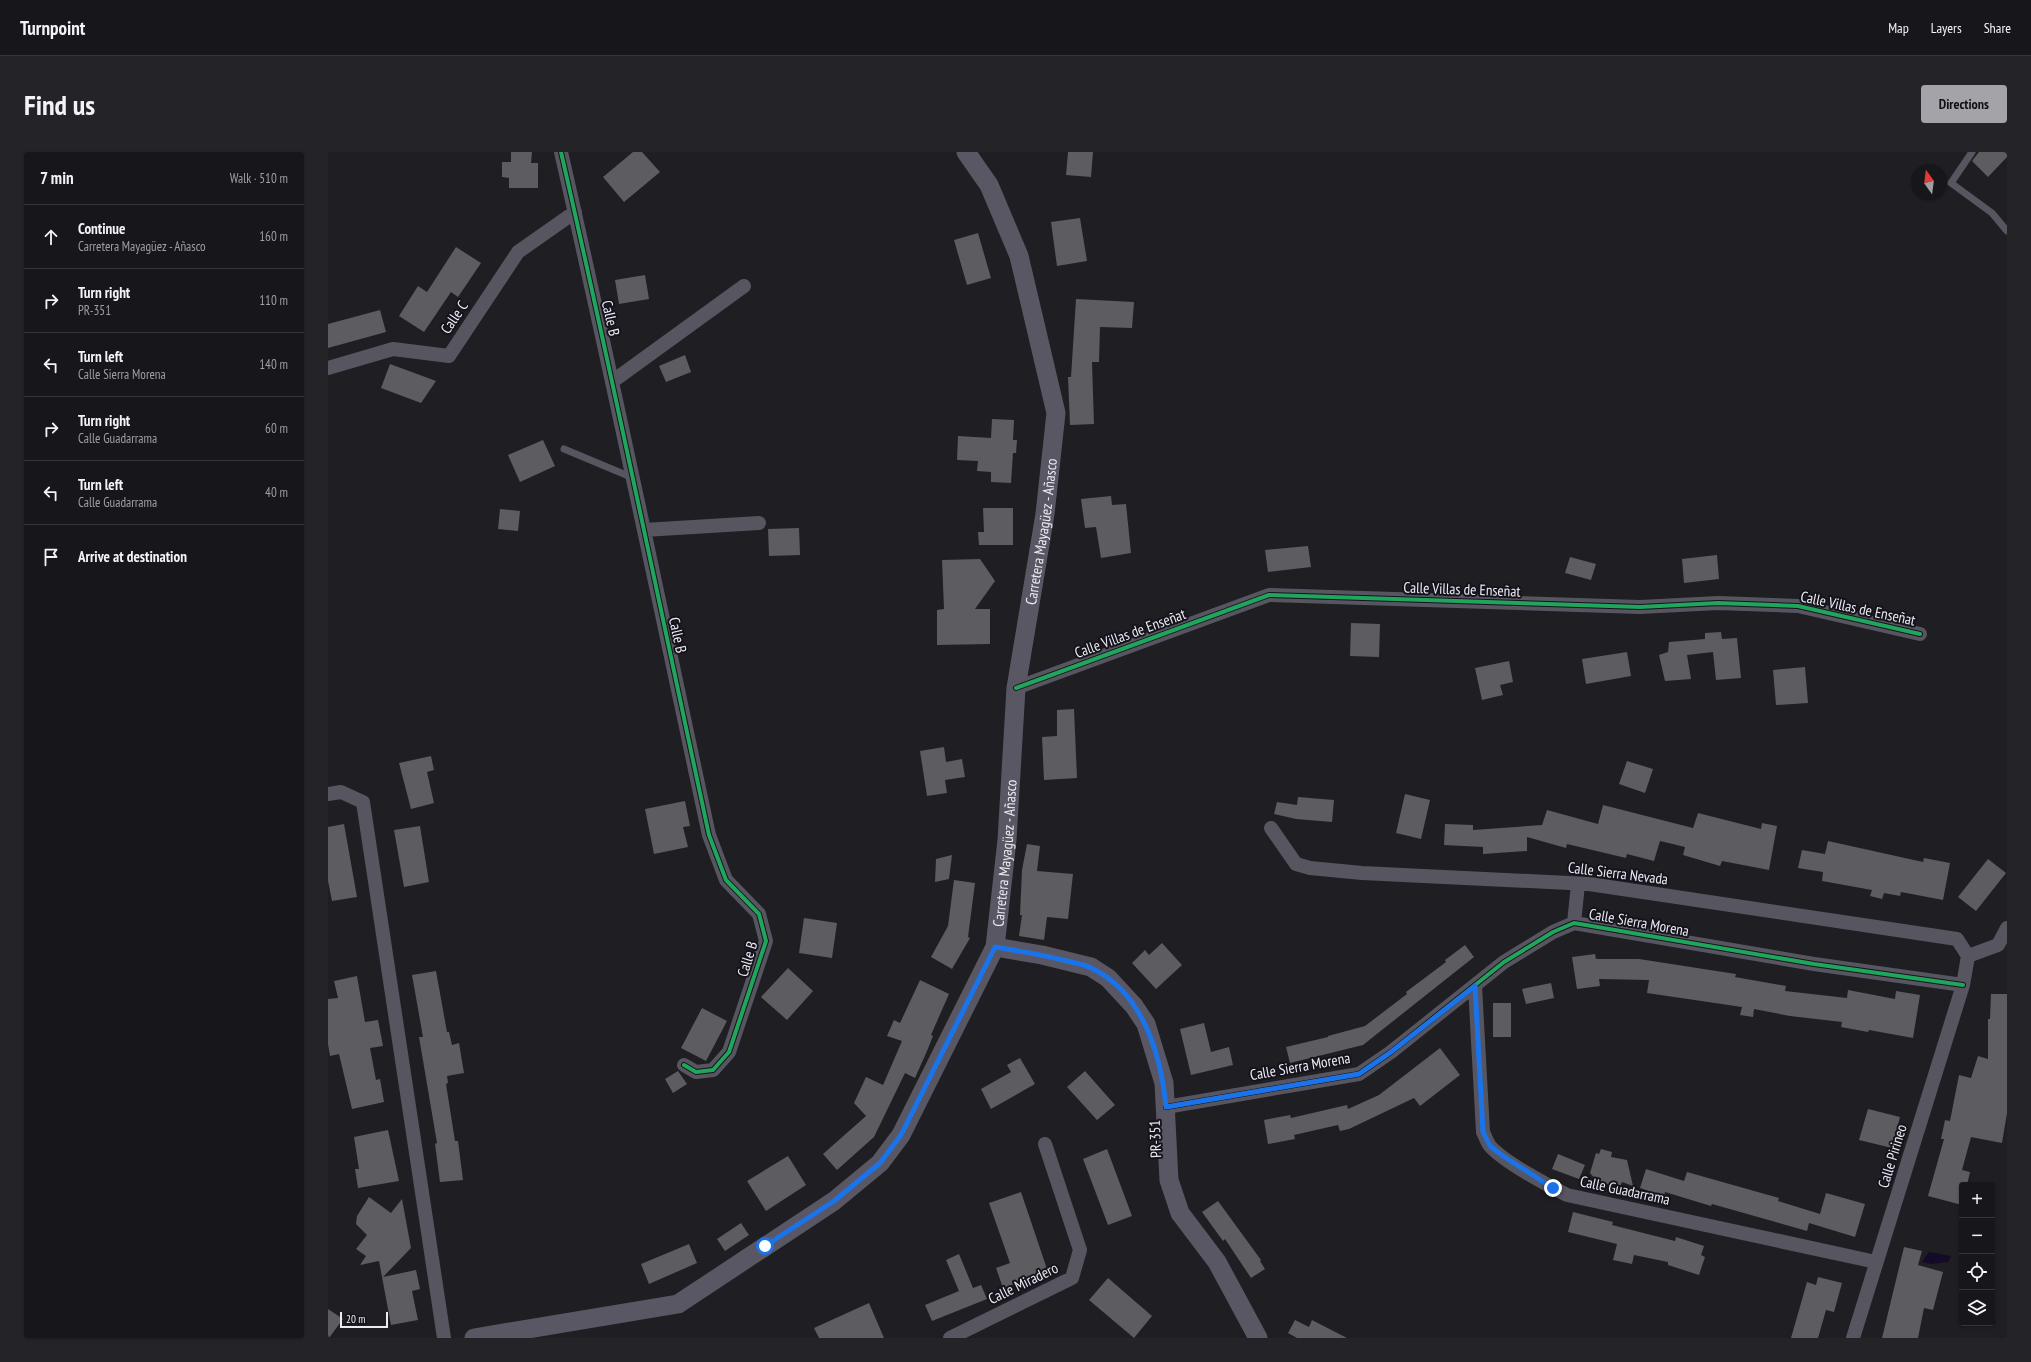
<!DOCTYPE html>
<html lang="en">
<head>
<meta charset="utf-8">
<style>
	:root { --surface:#17161a; --page:#242327; --text:#f1f3f6; --muted:#9e9fa2; --line:#363539; --accent:#a4a3aa }
	body { margin:0; font-family:"PT Sans Narrow",sans-serif; background:var(--page); color:var(--text) }
	.controls { position:absolute; right:12px; bottom:12px; display:grid; overflow:hidden; border-radius:4px; box-shadow:0 1px 3px #0004 }
	.controls button { width:36px; height:36px; display:grid; place-items:center; padding:0; border:0; border-bottom:1px solid var(--line); background:var(--surface); color:var(--text); font:20px sans-serif }
	.compass { position:absolute; left:1583px; top:12px; width:36px; height:36px; border-radius:50%; background:var(--surface); box-shadow:0 1px 3px #0004; rotate:346deg }
	.scale { position:absolute; left:12px; bottom:10px; width:48px; box-sizing:border-box; padding-left:4px; border:2px solid #ecebf2; border-top:0; font-size:11px; line-height:14px; white-space:nowrap; color:#ecebf2; -webkit-text-stroke:3px #15131c; paint-order:stroke }
	.stop { position:absolute; width:12px; height:12px; margin:-9px; border:3px solid #1a73e8; border-radius:50%; background:#fff }
	.stop.end { background:#1a73e8; border-color:#fff; box-shadow:0 1px 4px #0008 }
	.list { margin:0; padding:0; list-style:none }
	h2 { display:flex; justify-content:space-between; align-items:center; height:52px; margin:0; padding:0 16px; font-size:17px }
	h2 small { font-size:13px; font-weight:400; color:var(--muted) }
	.list li { display:grid; grid-template-columns:26px 1fr auto; gap:12px; align-items:center; box-sizing:border-box; height:64px; padding:0 16px; border-top:1px solid var(--line) }
	.list b { display:block; font-size:15px; white-space:nowrap }
	.list p { margin:0; font-size:13px; white-space:nowrap; color:var(--muted) }
	.list em { font-size:13px; font-style:normal; color:var(--muted) }
	.icon { flex:none; width:22px; height:22px; fill:none; stroke:currentColor; stroke-width:2; stroke-linecap:round; stroke-linejoin:round }
	.map { position:relative; flex:none; width:1679px; height:1186px; overflow:hidden; border-radius:4px }
	header { display:flex; align-items:center; gap:24px; box-sizing:border-box; height:56px; padding:0 20px; background:var(--surface); border-bottom:1px solid var(--line) }
	header strong { font-size:19px }
	nav { display:flex; gap:22px; margin-inline-start:auto; font-size:14px }
	.intro { display:flex; align-items:center; justify-content:space-between; box-sizing:border-box; height:96px; padding:0 24px }
	h1 { margin:0; font-size:28px }
	.button { padding:10px 18px; border-radius:4px; background:var(--accent); color:#111; font-size:14px; font-weight:700 }
	main { display:flex; gap:24px; padding:0 24px }
	aside { flex:1; background:var(--surface); border-radius:4px; box-shadow:0 1px 3px #0004 }
	.map>svg:first-child { display:block }
</style>
</head>
<body>
<header>
<strong>Turnpoint</strong>
<nav><a>Map</a><a>Layers</a><a>Share</a></nav>
</header>
<div class="intro"><h1>Find us</h1><a class="button">Directions</a></div>
<main>
<aside>
<h2>7 min<small>Walk · 510 m</small></h2>
<ul class="list">
<li><svg class="icon" aria-label="ahead" viewBox="0 0 24 24"><path d="M12 20V5M6 11l6-6 6 6"/></svg><div><b>Continue</b><p>Carretera Mayagüez - Añasco</p></div><em>160 m</em></li>
<li><svg class="icon" aria-label="right" viewBox="0 0 24 24"><path d="M7 20v-9h11M14 6l5 5-5 5"/></svg><div><b>Turn right</b><p>PR-351</p></div><em>110 m</em></li>
<li><svg class="icon" aria-label="left" viewBox="0 0 24 24"><path d="M17 20v-9H6M10 6l-5 5 5 5"/></svg><div><b>Turn left</b><p>Calle Sierra Morena</p></div><em>140 m</em></li>
<li><svg class="icon" aria-label="right" viewBox="0 0 24 24"><path d="M7 20v-9h11M14 6l5 5-5 5"/></svg><div><b>Turn right</b><p>Calle Guadarrama</p></div><em>60 m</em></li>
<li><svg class="icon" aria-label="left" viewBox="0 0 24 24"><path d="M17 20v-9H6M10 6l-5 5 5 5"/></svg><div><b>Turn left</b><p>Calle Guadarrama</p></div><em>40 m</em></li>
<li><svg class="icon" aria-label="arrive" viewBox="0 0 24 24"><path d="M6 21V4h12l-3 4 3 4H6"/></svg><div><b>Arrive at destination</b></div></li>
</ul>
</aside>
<div class="map">
<svg width="1679" height="1186" viewBox="0 0 1679 1186">
	<rect width="100%" height="100%" fill="#1f1e23"/>
	<path fill="#130b27" d="M 1601,1100 L 1623,1104 L 1620,1110 L 1604,1112 L 1594,1110 Z"/>
	<path fill="#5d5c61" d="M 183,0 L 204,0 L 203,11 L 210,11 L 210,36 L 181,36 L 181,26 L 174,25 L 174,10 L 183,10 Z
		M 305,0 L 314,0 L 332,20 L 296,50 L 275,25 Z
		M 740,0 L 765,0 L 763,25 L 738,23 Z
		M 1651,0 L 1679,0 L 1679,5 L 1660,25 L 1644,9 Z
		M 752,66 L 759,109 L 729,114 L 723,70 Z
		M 650,81 L 663,126 L 639,133 L 626,88 Z
		M 128,95 L 153,111 L 130,145 L 123,140 L 96,180 L 71,164 L 90,134 L 99,140 Z
		M 317,123 L 321,147 L 291,152 L 287,128 Z
		M 748,147 L 806,150 L 804,176 L 772,175 L 771,210 L 764,210 L 766,272 L 742,273 L 740,225 L 743,225 Z
		M 52,158 L 58,180 L 0,196 L 0,172 Z
		M 357,203 L 363,220 L 338,230 L 331,214 Z
		M 62,212 L 108,229 L 93,251 L 53,236 Z
		M 664,267 L 686,268 L 685,288 L 689,288 L 688,301 L 685,301 L 683,331 L 663,330 L 663,320 L 649,319 L 650,309 L 629,308 L 630,284 L 663,286 Z
		M 215,288 L 227,314 L 192,330 L 180,303 Z
		M 783,344 L 784,353 L 798,352 L 803,401 L 773,406 L 768,375 L 757,376 L 753,347 Z
		M 655,356 L 685,356 L 685,393 L 651,393 L 650,380 L 656,380 Z
		M 172,357 L 192,359 L 190,379 L 170,377 Z
		M 471,376 L 472,403 L 441,404 L 440,377 Z
		M 980,394 L 983,415 L 940,420 L 937,398 Z
		M 1389,403 L 1391,427 L 1356,431 L 1354,407 Z
		M 1242,405 L 1268,412 L 1263,428 L 1237,421 Z
		M 652,407 L 667,429 L 647,457 L 662,457 L 662,492 L 609,493 L 609,458 L 616,457 L 614,408 Z
		M 1023,471 L 1052,472 L 1051,505 L 1022,504 Z
		M 1393,480 L 1394,487 L 1409,486 L 1413,526 L 1388,528 L 1385,500 L 1359,503 L 1363,527 L 1337,529 L 1331,503 L 1340,500 L 1341,490 L 1377,487 L 1377,481 Z
		M 1299,500 L 1303,524 L 1258,532 L 1254,507 Z
		M 1181,509 L 1185,530 L 1172,533 L 1175,543 L 1154,548 L 1147,516 Z
		M 1477,515 L 1480,551 L 1448,553 L 1445,518 Z
		M 746,557 L 749,626 L 716,628 L 714,585 L 729,584 L 729,558 Z
		M 616,595 L 618,610 L 634,607 L 637,625 L 617,628 L 619,641 L 599,644 L 592,599 Z
		M 103,604 L 106,618 L 99,620 L 106,651 L 83,657 L 71,611 Z
		M 1299,609 L 1325,617 L 1317,641 L 1291,632 Z
		M 1077,642 L 1102,648 L 1093,687 L 1068,681 Z
		M 970,645 L 1006,648 L 1004,670 L 968,667 L 946,662 L 949,650 L 969,653 Z
		M 357,649 L 362,674 L 355,675 L 360,695 L 326,702 L 317,657 Z
		M 1275,653 L 1365,676 L 1370,661 L 1433,677 L 1434,671 L 1449,674 L 1441,718 L 1394,709 L 1392,714 L 1355,703 L 1357,695 L 1332,689 L 1326,709 L 1299,702 L 1298,706 L 1239,692 L 1238,696 L 1199,685 L 1199,699 L 1155,702 L 1155,695 L 1116,693 L 1117,672 L 1145,673 L 1145,678 L 1214,673 L 1219,658 L 1270,672 Z
		M 16,672 L 29,745 L 4,749 L 0,729 L 0,675 Z
		M 92,674 L 101,730 L 76,735 L 66,678 Z
		M 1500,689 L 1595,710 L 1596,706 L 1622,711 L 1615,748 L 1573,740 L 1572,744 L 1556,741 L 1554,747 L 1542,744 L 1544,738 L 1494,729 L 1495,720 L 1470,716 L 1474,698 L 1497,702 Z
		M 699,692 L 712,694 L 709,719 L 745,722 L 740,767 L 719,765 L 716,788 L 691,784 L 694,763 L 692,763 L 694,718 Z
		M 624,703 L 621,727 L 607,730 L 608,707 Z
		M 1660,707 L 1678,721 L 1648,759 L 1630,745 Z
		M 626,728 L 647,731 L 640,785 L 642,786 L 624,817 L 603,805 L 620,774 Z
		M 476,766 L 509,771 L 504,806 L 471,801 Z
		M 834,791 L 854,813 L 828,837 L 804,811 L 817,798 L 821,803 Z
		M 1137,793 L 1146,805 L 1035,893 L 962,911 L 958,895 L 1000,885 L 1000,884 L 1037,874 L 1079,842 L 1078,840 L 1118,810 L 1117,808 Z
		M 1267,802 L 1268,807 L 1311,807 L 1408,822 L 1407,825 L 1458,834 L 1457,839 L 1519,846 L 1520,838 L 1567,847 L 1568,839 L 1592,843 L 1585,886 L 1541,878 L 1540,880 L 1513,875 L 1514,870 L 1462,864 L 1426,857 L 1425,865 L 1412,863 L 1414,855 L 1319,841 L 1321,828 L 1271,827 L 1272,834 L 1249,837 L 1244,805 Z
		M 460,816 L 485,839 L 459,868 L 433,845 Z
		M 108,819 L 119,880 L 121,880 L 124,893 L 131,891 L 136,921 L 119,924 L 120,931 L 118,932 L 127,989 L 130,989 L 135,1028 L 112,1030 L 107,992 L 109,991 L 91,885 L 95,885 L 84,823 Z
		M 29,824 L 37,870 L 50,868 L 55,894 L 42,896 L 48,928 L 52,927 L 56,950 L 24,957 L 11,902 L 2,904 L 0,892 L 0,847 L 10,846 L 6,829 Z
		M 592,828 L 621,842 L 603,883 L 605,884 L 599,899 L 587,926 L 577,921 L 546,985 L 509,1018 L 495,1002 L 538,964 L 526,951 L 538,925 L 555,933 L 574,889 L 559,884 L 566,868 L 572,871 Z
		M 1223,831 L 1226,846 L 1198,852 L 1194,837 Z
		M 1663,842 L 1679,842 L 1679,961 L 1674,991 L 1643,985 L 1634,1018 L 1642,1020 L 1639,1033 L 1634,1033 L 1634,1053 L 1600,1044 L 1616,987 L 1613,987 L 1617,968 L 1622,969 L 1631,923 L 1643,926 L 1650,904 L 1660,907 L 1660,867 L 1662,867 Z
		M 1165,851 L 1183,851 L 1183,885 L 1165,885 Z
		M 374,856 L 399,869 L 378,909 L 353,896 Z
		M 876,871 L 883,900 L 901,895 L 905,913 L 863,923 L 852,877 Z
		M 1112,896 L 1132,923 L 1092,954 L 1086,946 L 1021,977 L 1012,979 L 1010,973 L 966,983 L 967,987 L 940,992 L 936,968 L 962,963 L 963,966 L 1019,953 L 1020,957 L 1051,943 Z
		M 692,906 L 707,932 L 663,957 L 653,937 L 683,920 L 679,913 Z
		M 350,919 L 359,932 L 345,941 L 337,927 Z
		M 757,919 L 787,953 L 769,968 L 739,935 Z
		M 1540,957 L 1572,965 L 1564,996 L 1531,988 Z
		M 60,978 L 71,1029 L 30,1036 L 27,1017 L 31,1017 L 26,985 Z
		M 779,997 L 804,1064 L 780,1073 L 755,1007 Z
		M 1273,997 L 1284,1000 L 1283,1005 L 1299,1008 L 1305,1034 L 1294,1030 L 1292,1035 L 1270,1030 L 1262,1021 L 1268,1001 L 1271,1002 Z
		M 1230,1002 L 1257,1013 L 1251,1027 L 1224,1017 Z
		M 460,1004 L 478,1033 L 438,1059 L 419,1029 Z
		M 1318,1017 L 1356,1029 L 1359,1020 L 1451,1046 L 1450,1049 L 1492,1062 L 1498,1041 L 1537,1052 L 1527,1085 L 1481,1071 L 1479,1079 L 1384,1052 L 1383,1054 L 1337,1040 L 1336,1044 L 1312,1036 Z
		M 693,1040 L 720,1120 L 675,1136 L 668,1116 L 682,1111 L 661,1051 Z
		M 41,1045 L 63,1061 L 74,1047 L 83,1096 L 55,1125 L 88,1118 L 92,1137 L 84,1139 L 90,1168 L 63,1173 L 51,1109 L 32,1113 L 38,1104 L 28,1097 L 39,1083 L 28,1072 L 29,1064 Z
		M 890,1049 L 933,1108 L 932,1109 L 937,1117 L 923,1126 L 897,1087 L 895,1089 L 874,1060 Z
		M 1245,1060 L 1285,1070 L 1284,1073 L 1347,1089 L 1348,1085 L 1376,1094 L 1373,1103 L 1377,1105 L 1371,1123 L 1340,1113 L 1340,1110 L 1306,1103 L 1304,1112 L 1285,1108 L 1289,1092 L 1240,1080 Z
		M 413,1071 L 421,1083 L 397,1099 L 389,1087 Z
		M 361,1092 L 369,1111 L 321,1132 L 313,1112 Z
		M 1576,1095 L 1594,1099 L 1590,1113 L 1615,1120 L 1605,1158 L 1596,1156 L 1590,1186 L 1554,1186 Z
		M 631,1102 L 645,1136 L 653,1133 L 659,1147 L 604,1169 L 597,1153 L 631,1139 L 618,1108 Z
		M 1490,1125 L 1514,1131 L 1506,1160 L 1498,1158 L 1490,1186 L 1463,1186 L 1479,1130 L 1488,1133 Z
		M 780,1126 L 824,1164 L 806,1186 L 761,1148 Z
		M 541,1151 L 556,1186 L 491,1186 L 486,1176 Z
		M 0,1157 L 15,1167 L 1,1186 L 0,1186 Z
		M 967,1168 L 981,1175 L 984,1168 L 1019,1186 L 969,1186 L 960,1181 Z"/>
	<g fill="none" stroke-linecap="round" stroke-linejoin="round">
		<path stroke="#57555f" stroke-width="7" d="M 1644,0 L 1623,31 L 1664,61 L 1679,79
			M 236,297 L 303,325"/>
		<path stroke="#57555f" stroke-width="14" d="M 233,0 C 285,227 332,455 381,683 L 398,728 L 431,762 L 438,789 L 401,900 L 385,918 L 368,920 L 356,913
			M 0,216 L 65,197 L 121,204 L 190,100 L 247,60
			M 285,229 L 416,134
			M 316,378 L 431,371
			M 688,536 L 941,443 L 1312,455 L 1390,451 L 1470,454 L 1592,482
			M 0,642 L 13,640 L 35,650 L 116,1186
			M 943,676 L 968,712 L 982,716 L 1034,721 L 1261,732 L 1629,787 L 1640,804
			M 1246,771 L 1250,732
			M 1147,834 L 1155,980 C 1157,984 1159,990 1162,994 C 1176,1010 1219,1033 1239,1043 L 1548,1110
			M 838,955 L 1031,922 L 1063,900 L 1176,810 L 1225,780 L 1246,771 L 1486,812 L 1635,833
			M 622,1186 L 744,1126 L 752,1098 L 717,992
			M 1525,1186 L 1635,833 L 1640,804 L 1670,793 L 1679,776"/>
		<g stroke="#5a5764" stroke-width="19">
			<path d="M 667,795 L 714,803 L 763,815 L 780,826 L 806,854 L 818,872 L 836,931 L 841,1028 L 852,1061 L 889,1110 L 930,1186"/>
			<path id="s1" d="M 146,1186 L 350,1152 L 506,1049 L 552,1011 L 573,983 L 667,795 L 679,688 L 688,536 L 717,362 L 728,261 L 691,104 L 661,33 L 638,0"/>
		</g>
		<defs>
			<path id="cycleway" d="M 233,0 C 285,227 332,455 381,683 L 398,728 L 431,762 L 438,789 L 401,900 L 385,918 L 368,920 L 356,913
				M 688,536 L 941,443 L 1312,455 L 1390,451 L 1470,454 L 1592,482
				M 838,955 L 1031,922 L 1063,900 L 1176,810 L 1225,780 L 1246,771 L 1486,812 L 1635,833"/>
		</defs>
		<use href="#cycleway" stroke="#15131c" stroke-width="6"/>
		<use href="#cycleway" stroke="#20a55d" stroke-width="4"/>
	</g>
	<g fill="none" stroke-linecap="round" stroke-linejoin="round">
		<path stroke="#1a73e8" stroke-width="5" d="M 437,1094 L 506,1049 L 552,1011 L 573,983 L 667,795 C 692,799 716,803 739,809 C 747,811 756,812 763,816 C 815,840 833,903 838,955 L 1031,922 L 1063,900 L 1147,834 L 1155,980 L 1162,994 L 1175,1004 L 1225,1036"/>
	</g>
	<g text-anchor="middle" dominant-baseline="central" stroke-width="4" stroke-linejoin="round" paint-order="stroke">
		<g font-size="15" fill="#ecebf2" stroke="#15131c">
			<text transform="translate(126 165) rotate(-56)">Calle C</text>
			<text transform="translate(283 166) rotate(77)">Calle B</text>
			<text stroke="none"><textPath href="#s1" startOffset="1117">Carretera Mayagüez - Añasco</textPath></text>
			<text transform="translate(1134 437) rotate(2)">Calle Villas de Enseñat</text>
			<text transform="translate(1530 456) rotate(12)">Calle Villas de Enseñat</text>
			<text transform="translate(802 481) rotate(-20)">Calle Villas de Enseñat</text>
			<text transform="translate(350 483) rotate(78)">Calle B</text>
			<text stroke="none"><textPath href="#s1" startOffset="793">Carretera Mayagüez - Añasco</textPath></text>
			<text transform="translate(1290 721) rotate(7)">Calle Sierra Nevada</text>
			<text transform="translate(1311 770) rotate(10)">Calle Sierra Morena</text>
			<text transform="translate(419 807) rotate(-73)">Calle B</text>
			<text transform="translate(972 914) rotate(-10)">Calle Sierra Morena</text>
			<text transform="translate(827 987) rotate(-92)">PR-351</text>
			<text transform="translate(1564 1004) rotate(-73)">Calle Pirineo</text>
			<text transform="translate(1297 1038) rotate(12)">Calle Guadarrama</text>
			<text transform="translate(695 1131) rotate(-26)">Calle Miradero</text>
		</g>
	</g>
</svg>
<div class="controls">
<button>+</button>
<button>−</button>
<button><svg class="icon" aria-label="locate" viewBox="0 0 24 24"><circle cx="12" cy="12" r="6"/><path d="M12 2v4M12 18v4M2 12h4M18 12h4"/></svg></button>
<button><svg class="icon" aria-label="layers" viewBox="0 0 24 24"><path d="M12 4l9 5-9 5-9-5zM3 14l9 5 9-5"/></svg></button>
</div>
<svg class="compass" viewBox="-18 -18 36 36"><path d="M0-13l5 13h-10z" fill="#e53935"/><path d="M0 13l5-13h-10z" fill="#9e9fa2"/></svg>
<div class="scale">20 m</div>
<div class="stop" style="left:437px;top:1094px"></div>
<div class="stop end" style="left:1225px;top:1036px"></div>
</div>
</main>
</body>
</html>
